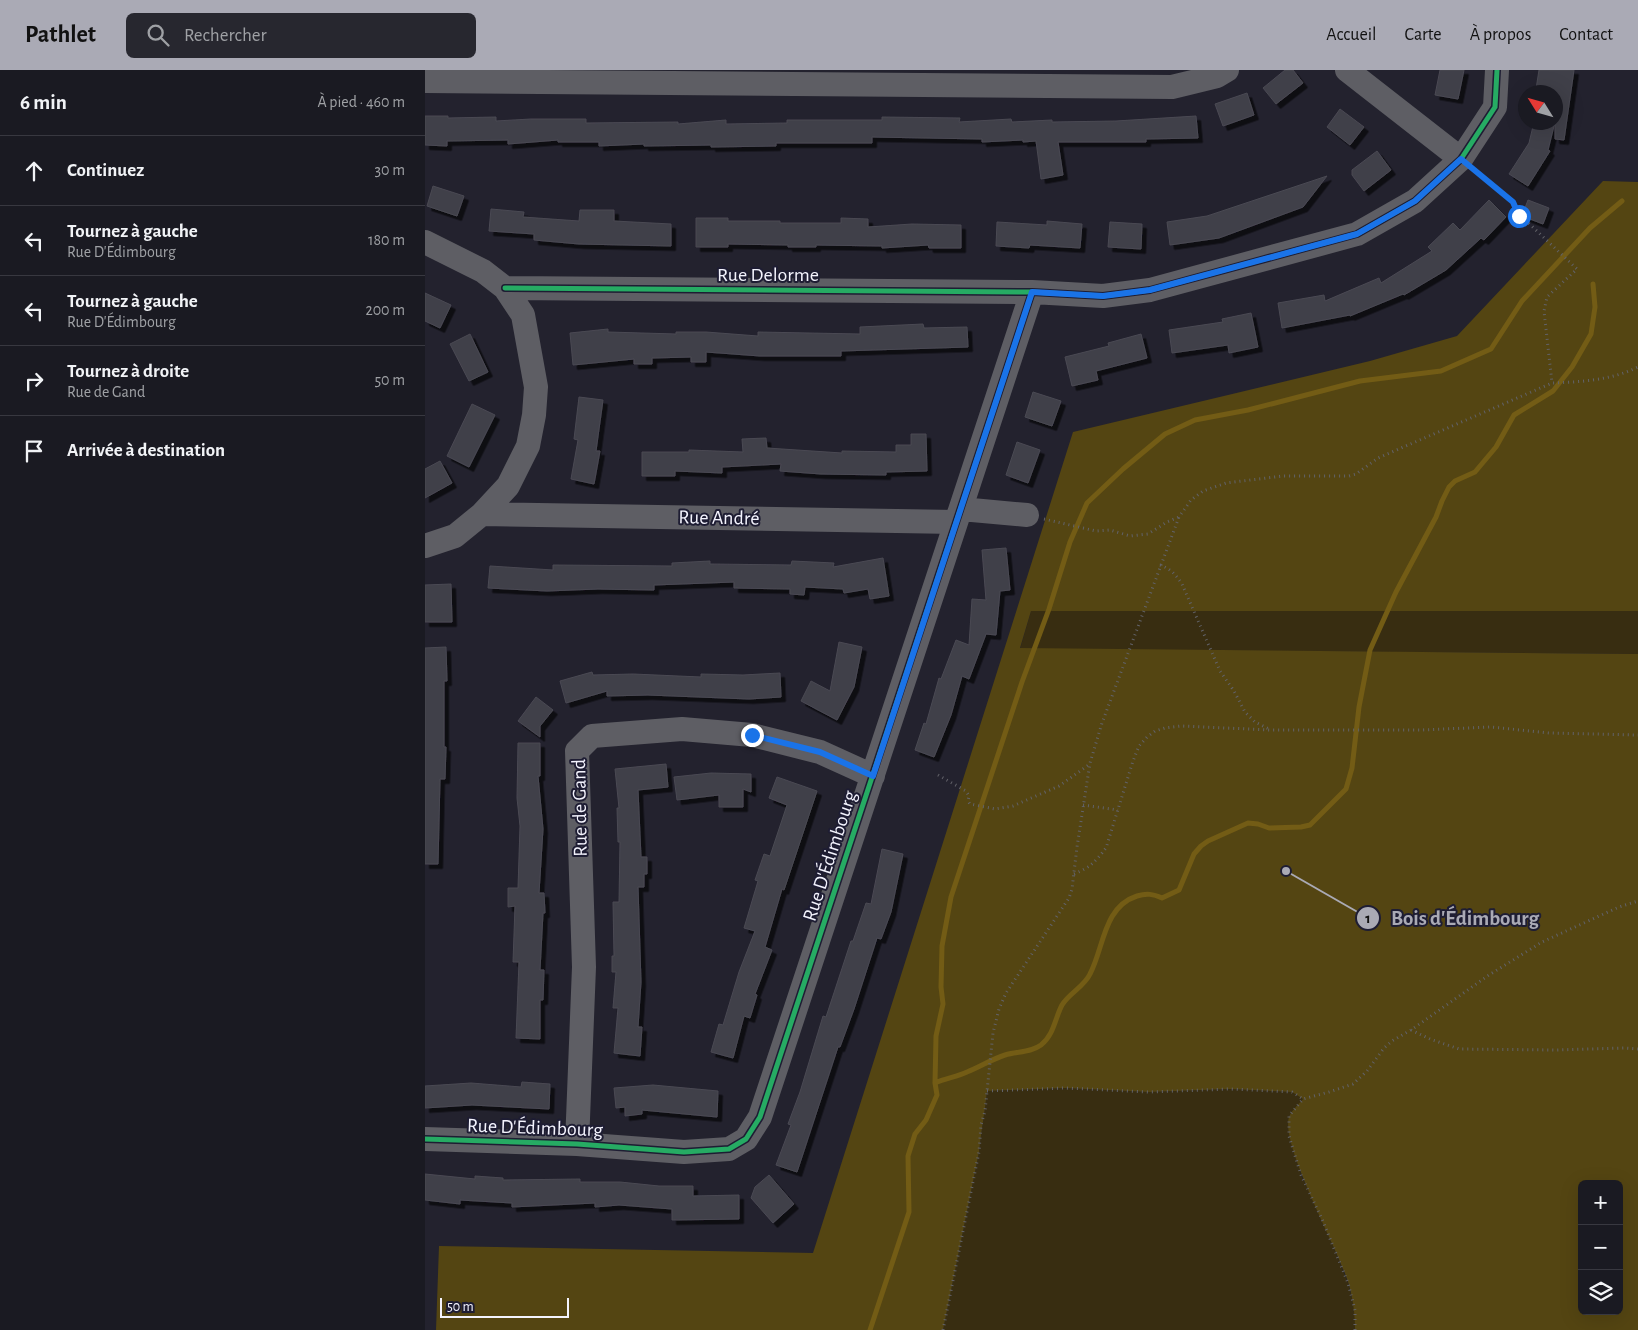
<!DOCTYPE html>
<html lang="fr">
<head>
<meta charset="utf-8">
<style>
	:root { --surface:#1a1a22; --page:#27272f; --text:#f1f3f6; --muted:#9fa1a5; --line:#383840; --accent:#aaaab5 }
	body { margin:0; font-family:"Alegreya Sans",sans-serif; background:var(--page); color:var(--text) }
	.controls { position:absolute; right:15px; bottom:15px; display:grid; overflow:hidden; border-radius:8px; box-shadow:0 5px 20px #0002 }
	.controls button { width:45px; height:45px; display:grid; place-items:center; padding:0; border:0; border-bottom:1px solid var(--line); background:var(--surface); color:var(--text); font:25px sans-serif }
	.compass { position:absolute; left:1093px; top:15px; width:45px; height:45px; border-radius:50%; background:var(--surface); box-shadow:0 5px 20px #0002; rotate:307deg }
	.scale { position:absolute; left:15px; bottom:12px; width:129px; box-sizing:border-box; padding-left:5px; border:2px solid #f3f3fd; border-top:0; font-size:14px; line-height:18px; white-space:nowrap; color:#f3f3fd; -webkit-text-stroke:4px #1e1d33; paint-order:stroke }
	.stop { position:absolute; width:15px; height:15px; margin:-11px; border:4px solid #1a73e8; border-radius:50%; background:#fff }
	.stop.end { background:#1a73e8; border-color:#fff; box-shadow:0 1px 5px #0008 }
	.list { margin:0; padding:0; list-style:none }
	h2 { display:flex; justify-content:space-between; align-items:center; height:65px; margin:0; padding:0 20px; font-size:21px }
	h2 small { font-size:16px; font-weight:400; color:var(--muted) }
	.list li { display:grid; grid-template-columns:32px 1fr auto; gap:15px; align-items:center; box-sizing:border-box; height:70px; padding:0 20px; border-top:1px solid var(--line) }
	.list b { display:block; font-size:19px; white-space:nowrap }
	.list p { margin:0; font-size:16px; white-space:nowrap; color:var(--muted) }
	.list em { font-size:16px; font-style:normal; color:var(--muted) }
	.icon { flex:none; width:28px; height:28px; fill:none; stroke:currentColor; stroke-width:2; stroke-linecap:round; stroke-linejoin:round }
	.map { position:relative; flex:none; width:1213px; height:1260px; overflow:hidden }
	header { display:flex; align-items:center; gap:30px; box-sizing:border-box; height:70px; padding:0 25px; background:var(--accent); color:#111 }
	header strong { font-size:24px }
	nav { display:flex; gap:28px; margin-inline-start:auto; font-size:18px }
	.search { width:350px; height:45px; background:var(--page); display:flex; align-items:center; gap:12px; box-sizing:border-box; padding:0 18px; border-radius:8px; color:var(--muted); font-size:19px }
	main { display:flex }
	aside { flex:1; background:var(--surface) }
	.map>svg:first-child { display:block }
</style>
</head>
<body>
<header>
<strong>Pathlet</strong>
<div class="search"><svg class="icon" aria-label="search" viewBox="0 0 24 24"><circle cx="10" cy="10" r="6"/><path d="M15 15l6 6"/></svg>Rechercher</div>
<nav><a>Accueil</a><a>Carte</a><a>À propos</a><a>Contact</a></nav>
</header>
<main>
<aside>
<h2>6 min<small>À pied · 460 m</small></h2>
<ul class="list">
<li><svg class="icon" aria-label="ahead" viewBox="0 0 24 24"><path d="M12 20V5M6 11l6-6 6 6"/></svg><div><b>Continuez</b></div><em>30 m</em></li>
<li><svg class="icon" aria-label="left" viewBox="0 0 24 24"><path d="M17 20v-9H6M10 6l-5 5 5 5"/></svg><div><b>Tournez à gauche</b><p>Rue D'Édimbourg</p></div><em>180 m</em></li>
<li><svg class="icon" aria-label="left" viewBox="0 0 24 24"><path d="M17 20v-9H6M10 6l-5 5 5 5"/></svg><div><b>Tournez à gauche</b><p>Rue D'Édimbourg</p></div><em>200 m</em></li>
<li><svg class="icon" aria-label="right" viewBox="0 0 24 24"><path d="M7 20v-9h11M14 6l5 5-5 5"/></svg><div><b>Tournez à droite</b><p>Rue de Gand</p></div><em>50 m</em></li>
<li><svg class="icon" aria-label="arrive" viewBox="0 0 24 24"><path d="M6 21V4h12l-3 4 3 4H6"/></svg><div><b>Arrivée à destination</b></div></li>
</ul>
</aside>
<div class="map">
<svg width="1213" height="1260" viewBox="0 0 1213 1260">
	<defs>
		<filter id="shadow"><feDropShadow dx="4.5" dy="4.5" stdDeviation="0" flood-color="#0009"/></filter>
	</defs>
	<rect width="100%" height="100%" fill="#23222e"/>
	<path fill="#382d11" d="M 606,541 L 1213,541 L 1213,584 L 595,579 Z
		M 640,1018 L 724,1022 L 805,1019 L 867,1022 L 878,1029 L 864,1046 L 876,1105 L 897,1149 L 923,1213 L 930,1240 L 930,1260 L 518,1260 L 554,1082 C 556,1061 560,1042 562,1021 Z"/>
	<path fill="#544512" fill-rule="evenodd" d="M 1178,111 L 1213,112 L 1213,541 L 606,541 L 595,578 L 1213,584 L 1213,1260 L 930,1260 C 930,1244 928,1230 924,1215 C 914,1180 855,1075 864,1047 C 866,1041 874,1034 878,1029 L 867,1022 L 805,1019 L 724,1022 L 640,1018 L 562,1021 C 560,1042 556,1061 554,1082 L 518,1260 L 11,1260 L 14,1176 L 388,1183 L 648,362 L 945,291 L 1032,266 ZM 1157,1114 L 1194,1114 L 1194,1241 L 1157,1241 Z"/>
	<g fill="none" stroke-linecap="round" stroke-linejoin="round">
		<path stroke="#735c15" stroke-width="5" d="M 510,1013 C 521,1008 532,1007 542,1002 C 555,997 567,989 580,985 C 593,981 605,983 616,975 C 629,965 630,948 637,935 C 644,923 659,917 665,904 C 679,878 678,837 712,826 C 722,823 728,824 737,828 L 754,820 L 769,784 L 776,776 L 783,771 L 823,753 L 833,754 L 844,758 L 876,757 L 885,755 L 921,719 L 927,698 L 934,637 L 945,580 L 971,522 L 1011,447 L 1017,431 L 1024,417 L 1030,411 L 1050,402 L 1071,377 L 1089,345 L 1128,321 L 1147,297 L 1166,264 L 1170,237 L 1168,214
			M 445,1260 L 484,1142 L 483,1086 L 490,1064 L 501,1050 L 512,1025 L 510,1013 L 511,966 L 518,934 L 516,917 L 517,876 L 526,827 L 597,612 L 624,539 L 645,472 L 662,433 L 698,399 L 740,364 L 770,350 L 823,340 L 935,311 L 1016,301 L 1066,279 L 1097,231 L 1165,158 L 1197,131"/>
	</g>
	<path fill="#40404a" stroke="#4a4953" filter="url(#shadow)" d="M 860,0 L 868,0 L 878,13 L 851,34 L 838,18 Z
		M 1015,0 L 1039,0 L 1033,29 L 1010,25 Z
		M 1114,0 L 1149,0 L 1139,70 L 1130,69 L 1130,22 L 1111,19 Z
		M 822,23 L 829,45 L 798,56 L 790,34 Z
		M 915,39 L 939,57 L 925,75 L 902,57 Z
		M 0,46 L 23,46 L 23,48 L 71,47 L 71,51 L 106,49 L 161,49 L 161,53 L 253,52 L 253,54 L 301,50 L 301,54 L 362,53 L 362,50 L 457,50 L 457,47 L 535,48 L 534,52 L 586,49 L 587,52 L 627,50 L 627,52 L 691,51 L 771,46 L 773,68 L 721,69 L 721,72 L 633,72 L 638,105 L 616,109 L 611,71 L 598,72 L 598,70 L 557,72 L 557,69 L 447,67 L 447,73 L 351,73 L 351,76 L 286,77 L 286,75 L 219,76 L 219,74 L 174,76 L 174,72 L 133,72 L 133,70 L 83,74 L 83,70 L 22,71 L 22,76 L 0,75 Z
		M 1109,52 L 1130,52 L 1123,80 L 1125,81 L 1103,116 L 1084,104 L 1104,73 Z
		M 952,81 L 966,100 L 939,121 L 927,105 L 927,100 Z
		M 902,106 L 878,137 L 794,168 L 745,175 L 742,152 L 782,146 Z
		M 8,116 L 39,126 L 32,146 L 2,136 Z
		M 1064,130 L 1081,147 L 1059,170 L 1056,168 L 1021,200 L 979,225 L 978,224 L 925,246 L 925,245 L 857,258 L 853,233 L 899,225 L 900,231 L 954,208 L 956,213 L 1007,181 L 1003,177 L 1028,153 L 1035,160 Z
		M 1103,130 L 1124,138 L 1118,154 L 1097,146 Z
		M 66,139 L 99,142 L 98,147 L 154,151 L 155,140 L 189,140 L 189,151 L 246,154 L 246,176 L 154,174 L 109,170 L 109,164 L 64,161 Z
		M 271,148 L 303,148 L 303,151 L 355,151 L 355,153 L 416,153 L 416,148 L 443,149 L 443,157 L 487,154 L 536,155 L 536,178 L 504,178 L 503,175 L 457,178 L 457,176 L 391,175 L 391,177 L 363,177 L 363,175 L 303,174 L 303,177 L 271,177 Z
		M 622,151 L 657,154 L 655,178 L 605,175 L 604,178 L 571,176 L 572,152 L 622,155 Z
		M 685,152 L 717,154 L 716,179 L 683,177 Z
		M 0,223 L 26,235 L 15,258 L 0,251 Z
		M 826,243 L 833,277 L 804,283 L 803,275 L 747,283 L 744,260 L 798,252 L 797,249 Z
		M 498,254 L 499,258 L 542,257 L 543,277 L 416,281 L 416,286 L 335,286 L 281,282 L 281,292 L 266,292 L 266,287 L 227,288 L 227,294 L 209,294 L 209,289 L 148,295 L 145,263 L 183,259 L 183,262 L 251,264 L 251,262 L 281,262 L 333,266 L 333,262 L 435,264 L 435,257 Z
		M 45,264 L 63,302 L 44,311 L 25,274 Z
		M 716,264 L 722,288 L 671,301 L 673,310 L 647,316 L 640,287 L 684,276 L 683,273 Z
		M 608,322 L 636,331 L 627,356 L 600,347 Z
		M 154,327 L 178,330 L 171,381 L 175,381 L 169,414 L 146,409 L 153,370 L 149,369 Z
		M 47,334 L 70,345 L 44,397 L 22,386 Z
		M 486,364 L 501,364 L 502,401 L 461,402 L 461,405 L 396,404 L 355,401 L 356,394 L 297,397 L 297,403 L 250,401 L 250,406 L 217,406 L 217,382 L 264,382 L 264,380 L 318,382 L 317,369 L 341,368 L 342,378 L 417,383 L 417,381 L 471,382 L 471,375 L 486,375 Z
		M 592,372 L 615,380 L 603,413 L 581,405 Z
		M 15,391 L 27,413 L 0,428 L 0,399 Z
		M 581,478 L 585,520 L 575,521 L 571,565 L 561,564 L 544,609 L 537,606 L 526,645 L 509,687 L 490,680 L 499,653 L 501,654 L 514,608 L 516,609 L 531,570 L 544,575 L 547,529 L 561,530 L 557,480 Z
		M 458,488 L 464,526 L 445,529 L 443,519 L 419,523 L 418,519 L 380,517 L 379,525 L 365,524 L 365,519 L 309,518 L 309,512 L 229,515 L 229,520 L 173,519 L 122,521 L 63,518 L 65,496 L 128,500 L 128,495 L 247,496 L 247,493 L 285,491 L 285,494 L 366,495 L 367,491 L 409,493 L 408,497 Z
		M 26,514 L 27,552 L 0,552 L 0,515 Z
		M 414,572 L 437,577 L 429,617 L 412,650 L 376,631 L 386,611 L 405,621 Z
		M 21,577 L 22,611 L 19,611 L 19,677 L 21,677 L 20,709 L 15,709 L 13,794 L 0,794 L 0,578 Z
		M 167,602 L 168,605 L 208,604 L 276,607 L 276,604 L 318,605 L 355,603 L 356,627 L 324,629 L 223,625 L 182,626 L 182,621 L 141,633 L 135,611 Z
		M 111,627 L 128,640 L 115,656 L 115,667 L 93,651 Z
		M 93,673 L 115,673 L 115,706 L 113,706 L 118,759 L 114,823 L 119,823 L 120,843 L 118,843 L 115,900 L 119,900 L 118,930 L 115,930 L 115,969 L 91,968 L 94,892 L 88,892 L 90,836 L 83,837 L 83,818 L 93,818 L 95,756 L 92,728 Z
		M 241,694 L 243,717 L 213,720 L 216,787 L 222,787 L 222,804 L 219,804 L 219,817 L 213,817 L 216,912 L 213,957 L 217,957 L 215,986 L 189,983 L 193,938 L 188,938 L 191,902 L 187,902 L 187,886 L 189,886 L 188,832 L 194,832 L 195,772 L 193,772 L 192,738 L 194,738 L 190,699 Z
		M 286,703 L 326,704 L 326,722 L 318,719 L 318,737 L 294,737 L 294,725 L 252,730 L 249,707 Z
		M 352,707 L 392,721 L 359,820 L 357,819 L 340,877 L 347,880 L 330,924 L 332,925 L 325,948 L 319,946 L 308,988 L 286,982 L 294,954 L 298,955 L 314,902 L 330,861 L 319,858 L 333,811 L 330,810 L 339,784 L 345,786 L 362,735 L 344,728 Z
		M 457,779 L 478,784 L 466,842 L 456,869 L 452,868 L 429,939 L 415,977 L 413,977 L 372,1102 L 351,1095 L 366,1055 L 363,1054 L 375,1022 L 398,946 L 401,947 L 426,871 L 428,871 L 441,833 L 446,834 Z
		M 97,1012 L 125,1014 L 124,1039 L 47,1035 L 0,1038 L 0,1016 L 46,1013 L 96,1017 Z
		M 228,1015 L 293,1021 L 292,1047 L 217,1040 L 217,1044 L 200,1046 L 200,1037 L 191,1038 L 189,1018 Z
		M 0,1104 L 50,1109 L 50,1106 L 78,1108 L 78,1110 L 155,1109 L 155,1112 L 195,1112 L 234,1116 L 268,1116 L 268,1126 L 314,1125 L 314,1149 L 247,1150 L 247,1139 L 194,1135 L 170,1137 L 170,1133 L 87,1137 L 87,1133 L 35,1130 L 35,1134 L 0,1130 Z
		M 344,1105 L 369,1134 L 348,1153 L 326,1128 L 330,1117 Z"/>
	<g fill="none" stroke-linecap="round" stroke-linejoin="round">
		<path stroke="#626269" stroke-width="3" stroke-dasharray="1 4" stroke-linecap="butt" d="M 1051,101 L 1088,132 L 1095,145 L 1152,199 L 1122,227 L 1119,241 L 1127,313
			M 619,449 L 671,461 L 685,460 L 705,466 L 723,464 L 742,452 L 754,447
			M 735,495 C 746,499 751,505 757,514 L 795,601 L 809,621 L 820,642 L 830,652 L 844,659
			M 513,705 L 541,721 L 544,726 L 543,731 L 545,734 L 570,739 L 588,736 L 634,716 L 665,694
			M 658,735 L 693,740
			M 649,804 C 666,797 670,792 681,778 L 708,691 L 714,676 L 722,667 L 730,661 L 740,658 L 756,656 L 845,660 L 996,660 L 1066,657 L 1124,663 L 1213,665
			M 986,960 L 1005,969 L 1034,979 L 1130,980 L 1199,978 L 1213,979
			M 562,1021 L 640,1018 L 724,1022 L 805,1019 L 867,1022 L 878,1029
			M 518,1260 L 554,1082 L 556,1055 L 560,1041 L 568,963 L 574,939 L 581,923 L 644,828 L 647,819 L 652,777 L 665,693 L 677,653 L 754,447 L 766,430 L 778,421 L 801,413 L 858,406 L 924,406 L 931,404 L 953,388 L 1127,313 C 1156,312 1187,310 1213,297
			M 930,1260 L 930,1240 L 923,1213 L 897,1149 L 876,1105 L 864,1066 L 864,1046 L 878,1029 L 904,1022 L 928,1014 L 942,1001 L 959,978 L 967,971 L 986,960 L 1064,905 L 1117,872 L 1194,837 L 1213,831"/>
		<path stroke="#5e5e64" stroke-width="24" d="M 922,0 L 1036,89
			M 0,11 L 747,17 L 792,6 L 802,0
			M 0,172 L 58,201 L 80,218 L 98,245 L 111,317 L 109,345 L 103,376 L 83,416 L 57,444 L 30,466 L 0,476
			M 80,218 L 607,222 L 678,226 L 725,220 L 932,164 L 990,131 L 1036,89 L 1070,37 L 1072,0
			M 536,439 L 602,445
			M 57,444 L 531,452
			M 0,1069 L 152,1074 L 259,1082 L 304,1079 L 321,1069 L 335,1047 L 607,222
			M 152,1074 L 159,897 L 152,681 L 167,666 L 257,659 L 327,665 L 395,682 L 448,706"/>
		<defs>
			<path id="cycleway" d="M 80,218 L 607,222 L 678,226 L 725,220 L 932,164 L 990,131 L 1036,89 L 1070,37 L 1072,0
				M 0,1069 L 152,1074 L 259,1082 L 304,1079 L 321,1069 L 335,1047 L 607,222"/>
		</defs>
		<use href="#cycleway" stroke="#1e1d33" stroke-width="8"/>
		<use href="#cycleway" stroke="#26ab63" stroke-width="5"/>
	</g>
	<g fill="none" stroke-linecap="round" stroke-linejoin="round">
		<path stroke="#1a73e8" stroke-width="6" d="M 327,665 L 395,682 L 448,706 L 607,222 L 678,226 L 725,220 L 932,164 L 990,131 L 1036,89 L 1088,132 L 1094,146"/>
	</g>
	<g text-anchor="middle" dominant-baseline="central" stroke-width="4" stroke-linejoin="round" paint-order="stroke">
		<g font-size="20" fill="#f3f3fd" stroke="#1e1d33">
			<text x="343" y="205">Rue Delorme</text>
			<text transform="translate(294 448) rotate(1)">Rue André</text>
			<text transform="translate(155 738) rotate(-91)">Rue de Gand</text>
			<text transform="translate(405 786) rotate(-72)">Rue D'Édimbourg</text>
			<text transform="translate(110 1058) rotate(2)">Rue D'Édimbourg</text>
		</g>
	</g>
	<path fill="none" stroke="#aaaab5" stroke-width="2" d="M861 801L943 848"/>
	<g fill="#aaaab5" stroke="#1e1d33" stroke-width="2">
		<circle cx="861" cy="801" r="5"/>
		<circle cx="943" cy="848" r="12"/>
	</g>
	<g font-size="15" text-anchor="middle" font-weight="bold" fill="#111">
		<text x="943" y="853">1</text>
	</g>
	<g font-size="21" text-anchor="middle" font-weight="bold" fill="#aaaab5" stroke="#1e1d33" stroke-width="4" stroke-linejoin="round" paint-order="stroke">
		<text x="1040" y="855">Bois d'Édimbourg</text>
	</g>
</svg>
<div class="controls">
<button>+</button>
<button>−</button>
<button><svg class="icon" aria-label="layers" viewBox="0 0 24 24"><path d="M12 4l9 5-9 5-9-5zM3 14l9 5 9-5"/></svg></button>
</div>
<svg class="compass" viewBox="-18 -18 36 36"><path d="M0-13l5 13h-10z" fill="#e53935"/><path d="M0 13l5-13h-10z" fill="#9fa1a5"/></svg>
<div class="scale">50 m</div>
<div class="stop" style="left:1094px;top:146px"></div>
<div class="stop end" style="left:327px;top:665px"></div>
</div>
</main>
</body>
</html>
